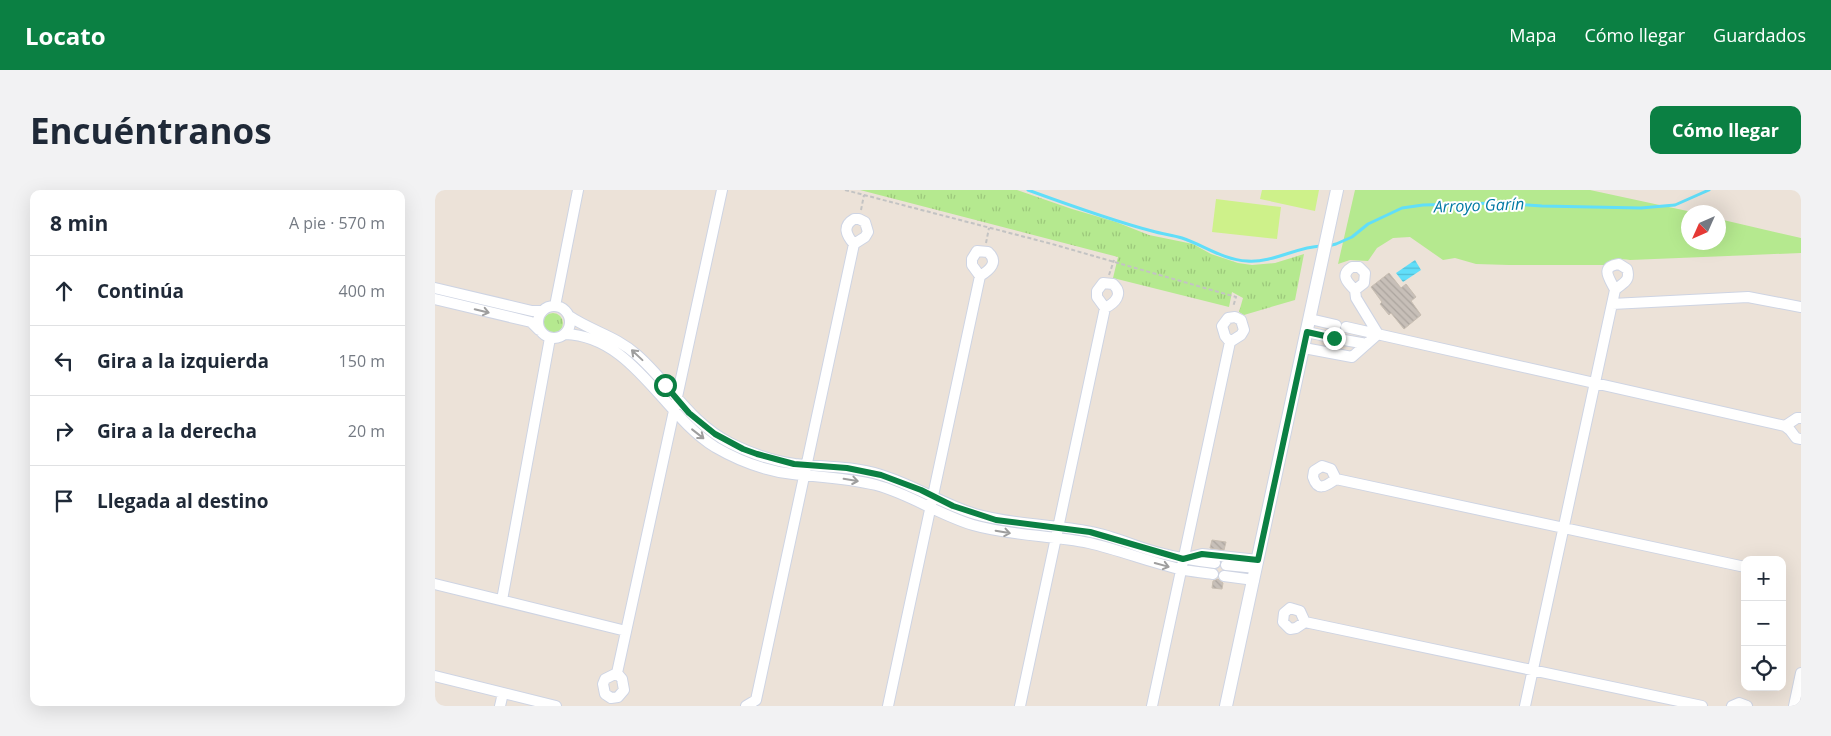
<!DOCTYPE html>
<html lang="es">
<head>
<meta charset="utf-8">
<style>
	:root { --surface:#fff; --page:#f2f2f3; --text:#1f2937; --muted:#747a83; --line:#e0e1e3; --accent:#0b8043 }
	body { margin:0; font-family:"Open Sans",sans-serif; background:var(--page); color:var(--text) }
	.controls { position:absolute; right:15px; bottom:15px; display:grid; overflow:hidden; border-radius:10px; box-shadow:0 5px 20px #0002 }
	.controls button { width:45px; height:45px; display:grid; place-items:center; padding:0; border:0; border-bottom:1px solid var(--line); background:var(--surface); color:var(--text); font:25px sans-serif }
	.compass { position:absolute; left:1246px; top:15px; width:45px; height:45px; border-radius:50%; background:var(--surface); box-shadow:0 5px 20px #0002; rotate:225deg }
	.stop { position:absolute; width:15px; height:15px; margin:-11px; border:4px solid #0b8043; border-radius:50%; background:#fff }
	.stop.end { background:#0b8043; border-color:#fff; box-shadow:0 1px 5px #0008 }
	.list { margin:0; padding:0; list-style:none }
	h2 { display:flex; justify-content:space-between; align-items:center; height:65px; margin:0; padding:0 20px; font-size:21px }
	h2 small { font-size:16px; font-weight:400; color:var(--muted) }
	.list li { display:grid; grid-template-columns:32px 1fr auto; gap:15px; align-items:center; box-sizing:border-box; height:70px; padding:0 20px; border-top:1px solid var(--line) }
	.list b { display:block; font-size:19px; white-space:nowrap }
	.list em { font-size:16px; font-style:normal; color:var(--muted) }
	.icon { flex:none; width:28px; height:28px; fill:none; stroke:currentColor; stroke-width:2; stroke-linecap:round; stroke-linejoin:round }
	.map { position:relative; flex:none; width:1366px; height:516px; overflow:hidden; border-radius:10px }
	header { display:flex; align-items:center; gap:30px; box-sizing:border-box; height:70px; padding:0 25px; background:var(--accent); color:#fff }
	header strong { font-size:24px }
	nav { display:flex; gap:28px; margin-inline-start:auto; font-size:18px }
	.intro { display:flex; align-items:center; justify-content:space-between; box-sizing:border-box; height:120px; padding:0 30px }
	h1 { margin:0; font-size:35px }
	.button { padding:12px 22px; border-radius:10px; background:var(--accent); color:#fff; font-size:18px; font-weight:700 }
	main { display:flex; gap:30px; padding:0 30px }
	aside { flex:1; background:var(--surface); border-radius:10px; box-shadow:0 5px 20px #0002 }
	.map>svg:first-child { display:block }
</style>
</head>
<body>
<header>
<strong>Locato</strong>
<nav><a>Mapa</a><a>Cómo llegar</a><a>Guardados</a></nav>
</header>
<div class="intro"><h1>Encuéntranos</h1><a class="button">Cómo llegar</a></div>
<main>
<aside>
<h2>8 min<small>A pie · 570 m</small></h2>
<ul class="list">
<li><svg class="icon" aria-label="ahead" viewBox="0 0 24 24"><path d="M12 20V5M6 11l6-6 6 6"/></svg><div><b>Continúa</b></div><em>400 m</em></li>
<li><svg class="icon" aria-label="left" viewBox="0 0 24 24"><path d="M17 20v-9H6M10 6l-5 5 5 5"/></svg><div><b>Gira a la izquierda</b></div><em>150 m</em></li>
<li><svg class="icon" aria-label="right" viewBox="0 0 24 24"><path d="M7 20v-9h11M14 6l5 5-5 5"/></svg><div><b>Gira a la derecha</b></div><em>20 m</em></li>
<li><svg class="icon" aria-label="arrive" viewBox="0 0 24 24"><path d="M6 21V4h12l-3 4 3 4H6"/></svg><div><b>Llegada al destino</b></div></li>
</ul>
</aside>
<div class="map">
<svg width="1366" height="516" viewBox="0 0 1366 516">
	<defs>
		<pattern id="park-tufts" width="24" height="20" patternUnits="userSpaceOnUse" patternTransform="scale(1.25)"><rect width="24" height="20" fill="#b5e98f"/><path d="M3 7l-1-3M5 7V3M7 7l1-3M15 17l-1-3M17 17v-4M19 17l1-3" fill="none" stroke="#9cc87b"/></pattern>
		<pattern id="water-rules" width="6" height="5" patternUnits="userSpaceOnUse" patternTransform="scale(1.25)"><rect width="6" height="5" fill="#61def9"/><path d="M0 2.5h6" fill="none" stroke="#54bed5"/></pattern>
		<pattern id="building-back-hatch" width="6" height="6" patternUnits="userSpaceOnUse" patternTransform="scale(1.25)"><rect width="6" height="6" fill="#c7bfb8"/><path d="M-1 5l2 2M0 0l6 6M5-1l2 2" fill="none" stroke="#aba49e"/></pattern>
	</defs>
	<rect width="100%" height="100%" fill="#ece2d8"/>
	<path fill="#b5e98f" d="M 920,0 L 1155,0 L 1257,22 L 1254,22 L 1254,52 L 1284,52 L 1284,29 L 1366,48 L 1366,63 L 1195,70 C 1186,68 1178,70 1170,75 L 1074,75 L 1041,74 L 1020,68 L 1008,70 L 975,47 L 958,48 L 942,58 L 933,71 L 915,70 L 903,74 Z"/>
	<path fill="url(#park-tufts)" d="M 425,0 L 582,0 L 637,19 L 681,32 L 714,45 L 758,54 L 776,64 L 803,73 L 817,75 L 840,73 L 869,64 L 860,110 L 809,125 L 804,122 L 808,108 L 797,102 L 794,117 L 678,88 L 683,67 Z
		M108 133a10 10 0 1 1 20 0a10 10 0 1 1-20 0Z"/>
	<path fill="#cef18a" d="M 827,0 L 884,0 L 880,21 L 825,9 Z
		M 781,9 L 846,17 L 842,49 L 777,42 Z"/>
	<path fill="url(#water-rules)" d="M 980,70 L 986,80 L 968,92 L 961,83 Z"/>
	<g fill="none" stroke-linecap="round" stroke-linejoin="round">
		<path stroke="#61def9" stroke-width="3" d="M 593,0 C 634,15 675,30 717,41 C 727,44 737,45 747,48 C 768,55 789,70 812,71 C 838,73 861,57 886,56
			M 893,56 L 901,54 L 917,47 L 933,34 L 967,18 L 988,15 L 1064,13 L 1107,16 L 1206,18 L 1240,15 L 1274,0"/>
	</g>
	<path fill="url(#building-back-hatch)" stroke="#c8beb2" d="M 954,83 L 966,98 L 971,94 L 981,107 L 976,111 L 986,125 L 969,139 L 956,123 L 954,125 L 945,114 L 947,112 L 936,97 Z
		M 777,350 L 791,352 L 789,360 L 775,358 Z
		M 783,389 L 788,393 L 787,399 L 777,398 L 778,391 Z"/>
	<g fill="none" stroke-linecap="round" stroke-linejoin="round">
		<defs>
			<path id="minor" d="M 419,29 L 424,29 L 430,32 L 433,42 L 430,47 L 419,54 C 411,45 407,36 419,29 Z
				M 542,61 L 553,62 C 564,72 555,80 545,86 L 537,75 L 537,69 Z
				M 1184,74 L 1192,79 C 1196,92 1187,93 1180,100 C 1176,90 1163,77 1184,74 Z
				M 917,77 L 924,77 L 930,83 L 929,93 L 920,100 C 913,93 904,85 917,77 Z
				M 668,93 L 678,94 C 689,104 680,113 670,118 L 662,107 L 662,101 Z
				M 0,98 L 97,121 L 106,121
				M 0,109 L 96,132 L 104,140
				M 1177,114 L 1313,107 L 1366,117
				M103 132a16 16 0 1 1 32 0a16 16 0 1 1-32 0Z
				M 120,116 L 143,0
				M 134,126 C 156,141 181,146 202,165 C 235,194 255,233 295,253 C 315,263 337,271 360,274 C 389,277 417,276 446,285 C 479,295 507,314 540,324 C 578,335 617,334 656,342 C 678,346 699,356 721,362 C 740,367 760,371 780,373
				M 800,127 L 806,130 L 809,140 L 806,145 L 795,152 L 790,146 L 787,136 L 793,128 Z
				M 875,129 L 901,135
				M 911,137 L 1350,236
				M 872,142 L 899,148
				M 130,144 C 198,146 228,225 280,257 C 304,271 331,281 358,284 C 386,287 413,288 441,295 C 475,304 504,325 538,335 C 576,346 616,345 654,353 C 685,360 714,372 745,379 C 756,382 767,382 778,384
				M 909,150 L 932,154
				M 869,158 L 917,167 L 943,144 L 921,108 L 920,100
				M 1366,228 L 1362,228 L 1350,236 L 1355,240 L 1361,248 L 1366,249
				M 887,276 L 896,279 L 901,289 C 892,295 883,303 878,287 L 879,281 Z
				M 901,289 L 1310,377
				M 752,368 L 767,364 L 823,370
				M 791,375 L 821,378
				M 789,386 L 819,390
				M 0,394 L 191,441
				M 67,410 L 115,148
				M 855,418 L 865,421 L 870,432 L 861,438 L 855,439 L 848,432 L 849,423 Z
				M 870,432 L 1267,516
				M 182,483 L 287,0
				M 182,483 L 187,489 L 189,500 L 183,507 L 176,508 L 170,504 L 168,494 L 170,489 Z
				M 0,486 L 121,516
				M 321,510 L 419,54
				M 65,516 L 68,503
				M 311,516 L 321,510
				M 453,516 L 545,86
				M 585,516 L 670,118
				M 717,516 L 795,152
				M 1090,516 L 1180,100
				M 1297,516 L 1304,513 L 1312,516
				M 1359,516 L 1366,483"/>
			<path id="tertiary" d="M 791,516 L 902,0"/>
		</defs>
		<use href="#minor" stroke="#ced4e3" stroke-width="12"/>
		<use href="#tertiary" stroke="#ced4e3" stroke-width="14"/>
		<path stroke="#c3c3c3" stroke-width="2" stroke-dasharray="4 2.5" stroke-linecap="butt" d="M 410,0 L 617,54 L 801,107 L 798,117
			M 426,20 L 429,5
			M 551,53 L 554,38
			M 674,85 L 679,70"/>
		<use href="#minor" stroke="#fff" stroke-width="10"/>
		<use href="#tertiary" stroke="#fff" stroke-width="12"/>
	</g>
	<defs><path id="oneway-shaft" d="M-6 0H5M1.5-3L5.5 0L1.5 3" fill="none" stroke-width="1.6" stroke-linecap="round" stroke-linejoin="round" transform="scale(1.25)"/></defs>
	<g stroke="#9e9e9e">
		<use href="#oneway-shaft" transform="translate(47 121) rotate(14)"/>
		<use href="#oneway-shaft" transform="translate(202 165) rotate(-137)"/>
		<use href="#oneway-shaft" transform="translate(263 244) rotate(38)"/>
		<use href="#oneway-shaft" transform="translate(416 290) rotate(9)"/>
		<use href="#oneway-shaft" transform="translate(568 342) rotate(10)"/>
		<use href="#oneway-shaft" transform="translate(727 375) rotate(15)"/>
	</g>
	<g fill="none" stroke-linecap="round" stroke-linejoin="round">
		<path stroke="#0b8043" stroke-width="6" d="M 230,195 L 254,223 L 280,244 L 308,259 L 322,264 L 359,274 L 412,278 L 446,285 L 486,300 L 518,316 L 561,330 L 655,342 L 748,369 L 767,364 L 823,370 L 872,142 L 899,148"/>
	</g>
	<g text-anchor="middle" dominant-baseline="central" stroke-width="4" stroke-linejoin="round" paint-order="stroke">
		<g font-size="16" font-style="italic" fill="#017aa4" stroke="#fff">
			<text transform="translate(1044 15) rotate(-2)">Arroyo Garín</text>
		</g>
	</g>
</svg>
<div class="controls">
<button>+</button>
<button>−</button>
<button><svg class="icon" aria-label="locate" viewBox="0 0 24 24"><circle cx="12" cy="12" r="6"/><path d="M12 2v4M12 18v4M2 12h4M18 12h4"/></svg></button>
</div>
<svg class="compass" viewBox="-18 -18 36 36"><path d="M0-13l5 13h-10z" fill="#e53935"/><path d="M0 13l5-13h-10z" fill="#747a83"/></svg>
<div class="stop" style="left:230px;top:195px"></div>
<div class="stop end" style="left:899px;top:148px"></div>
</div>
</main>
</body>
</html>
